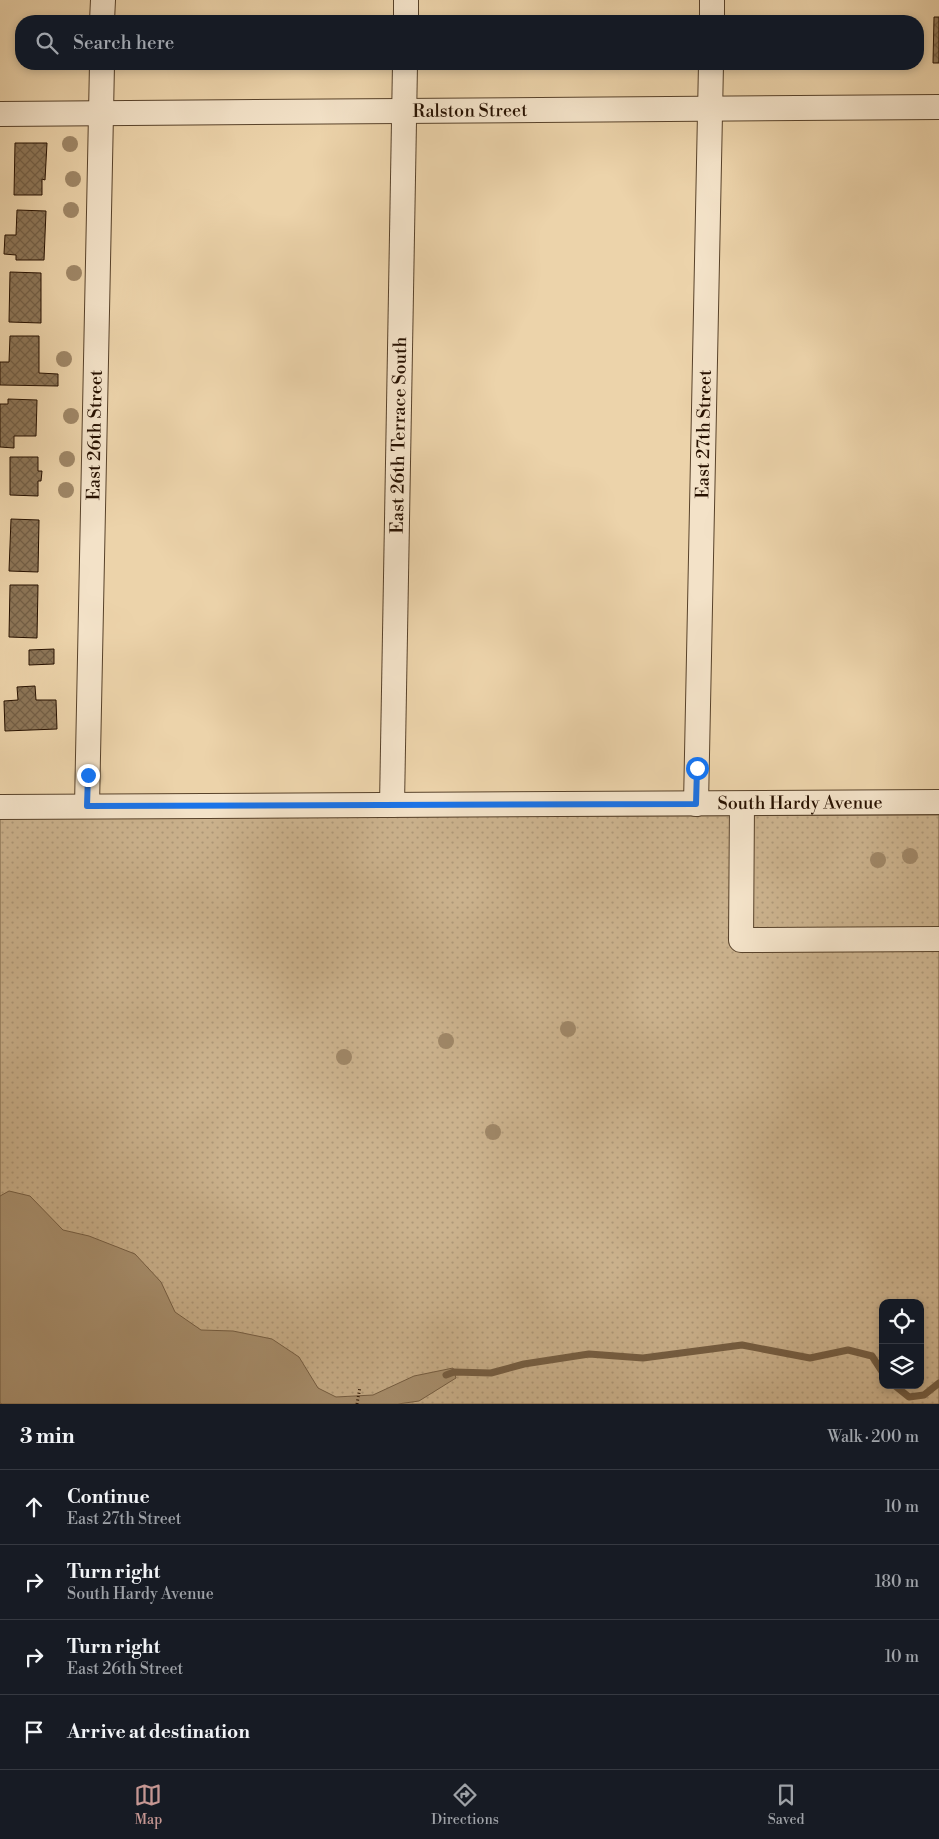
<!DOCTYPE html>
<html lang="en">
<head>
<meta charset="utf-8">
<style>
	:root { --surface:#171b24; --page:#20242c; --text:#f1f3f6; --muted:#9ea1a6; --line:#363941; --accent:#c59692 }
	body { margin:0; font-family:"Libre Bodoni",serif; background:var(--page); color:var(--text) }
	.controls { position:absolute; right:15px; bottom:15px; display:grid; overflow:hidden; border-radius:10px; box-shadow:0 2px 8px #0003 }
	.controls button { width:45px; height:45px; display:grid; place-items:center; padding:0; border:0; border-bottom:1px solid var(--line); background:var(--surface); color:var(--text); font:25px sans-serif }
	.stop { position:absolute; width:15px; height:15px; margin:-11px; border:4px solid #1a73e8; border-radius:50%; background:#fff }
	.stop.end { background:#1a73e8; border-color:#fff; box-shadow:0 1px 5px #0008 }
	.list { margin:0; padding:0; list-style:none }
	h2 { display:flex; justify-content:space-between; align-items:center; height:65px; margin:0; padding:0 20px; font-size:21px }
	h2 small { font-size:16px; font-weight:400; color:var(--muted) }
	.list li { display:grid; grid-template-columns:32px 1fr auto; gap:15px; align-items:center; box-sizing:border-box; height:75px; padding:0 20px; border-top:1px solid var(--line) }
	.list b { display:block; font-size:19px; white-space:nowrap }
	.list p { margin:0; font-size:16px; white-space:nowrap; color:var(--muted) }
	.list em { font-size:16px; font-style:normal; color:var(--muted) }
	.icon { flex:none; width:28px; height:28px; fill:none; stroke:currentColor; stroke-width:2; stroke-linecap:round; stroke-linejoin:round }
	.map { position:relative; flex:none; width:939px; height:1404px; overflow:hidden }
	.search { position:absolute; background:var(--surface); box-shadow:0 2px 8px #0003; left:15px; right:15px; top:15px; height:55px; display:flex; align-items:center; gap:12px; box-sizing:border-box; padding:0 18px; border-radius:20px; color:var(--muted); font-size:19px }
	.sheet { height:365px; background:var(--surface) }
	nav { display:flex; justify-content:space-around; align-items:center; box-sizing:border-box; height:70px; border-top:1px solid var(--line); background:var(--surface); font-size:14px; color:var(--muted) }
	nav a { display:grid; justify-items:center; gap:2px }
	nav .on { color:var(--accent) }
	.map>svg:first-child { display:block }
</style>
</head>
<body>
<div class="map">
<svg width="939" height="1404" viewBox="0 0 939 1404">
	<defs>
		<pattern id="grass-dots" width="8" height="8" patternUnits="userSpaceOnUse" patternTransform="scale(1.25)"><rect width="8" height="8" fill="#cbb28d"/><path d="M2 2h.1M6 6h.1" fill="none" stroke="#ae9878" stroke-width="1.8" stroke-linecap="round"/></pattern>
		<pattern id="building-cross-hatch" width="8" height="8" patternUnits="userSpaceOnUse" patternTransform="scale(1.25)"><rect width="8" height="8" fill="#8d7658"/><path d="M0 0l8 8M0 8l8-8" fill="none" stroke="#735f46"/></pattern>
	</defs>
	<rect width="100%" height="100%" fill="#ecd3aa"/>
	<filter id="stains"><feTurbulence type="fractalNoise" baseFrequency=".004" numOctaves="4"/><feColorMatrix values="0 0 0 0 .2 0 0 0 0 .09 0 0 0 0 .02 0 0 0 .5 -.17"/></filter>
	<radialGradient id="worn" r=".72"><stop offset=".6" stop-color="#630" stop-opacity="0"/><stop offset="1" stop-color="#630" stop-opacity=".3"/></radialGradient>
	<path fill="url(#grass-dots)" stroke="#796246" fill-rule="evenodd" d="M 939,815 L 939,1404 L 0,1404 L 0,818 ZM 883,1303 L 920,1303 L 920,1385 L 883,1385 Z"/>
	<path fill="#a99170" stroke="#755e43" d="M 9,1191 L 30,1196 L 63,1230 L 89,1236 L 135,1254 L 161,1282 L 175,1312 L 201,1330 L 233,1331 L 272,1339 L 299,1357 L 318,1388 L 336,1397 L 373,1395 L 414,1376 L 453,1368 L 456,1378 L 419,1401 L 398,1404 L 2,1404 L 0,1403 L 0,1196 Z"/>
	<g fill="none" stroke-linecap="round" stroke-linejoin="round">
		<path stroke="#755e43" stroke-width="7" d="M 446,1375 L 454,1372 L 491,1373 L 524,1364 L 589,1354 L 643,1358 L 742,1345 L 810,1358 L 848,1350 L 872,1356 L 883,1373
			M 894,1385 L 909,1397 L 924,1395 L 939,1383"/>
	</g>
	<path fill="url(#building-cross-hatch)" stroke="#271100" d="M 934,17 L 939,17 L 939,63 L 933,63 Z
		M 15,143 L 47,143 L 45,180 L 42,179 L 42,195 L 14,195 Z
		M 17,210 L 46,211 L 44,260 L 16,260 L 16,255 L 4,254 L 5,235 L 16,235 Z
		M 10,272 L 41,273 L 41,323 L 9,322 Z
		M 10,336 L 39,336 L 39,373 L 58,374 L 58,386 L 0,385 L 0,362 L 9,362 Z
		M 8,399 L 37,400 L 36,436 L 14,436 L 14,448 L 0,447 L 0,404 L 8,404 Z
		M 10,457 L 38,457 L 38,471 L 42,471 L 41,481 L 38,481 L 38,496 L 10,495 Z
		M 11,519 L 39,520 L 38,572 L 9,571 Z
		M 10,585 L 38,585 L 37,638 L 9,637 Z
		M 54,649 L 54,664 L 29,665 L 29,650 Z
		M 35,686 L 36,700 L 56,700 L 57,729 L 5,731 L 4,701 L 18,700 L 17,687 Z"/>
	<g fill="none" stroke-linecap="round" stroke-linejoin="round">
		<defs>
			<g id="minor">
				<path d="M 102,21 L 103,0"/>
				<path d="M 406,21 L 406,0"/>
				<path d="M 712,21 L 712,0"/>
				<path id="s1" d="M 0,114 L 939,107"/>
				<path id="s2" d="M 696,804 L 711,64"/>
				<path d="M 742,804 L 741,940 L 939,939"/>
				<path id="s3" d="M 392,805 L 405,64"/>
				<path id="s4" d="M 87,806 L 102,64"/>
				<path id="s5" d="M 0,807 L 939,802"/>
			</g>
		</defs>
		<use href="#minor" stroke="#58422a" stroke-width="26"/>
		<path stroke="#271100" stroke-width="3" stroke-dasharray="1 2.5" stroke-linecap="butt" d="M 357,1404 L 360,1387"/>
		<use href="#minor" stroke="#f3e2c8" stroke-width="24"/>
	</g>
	<g fill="#9f8767">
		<circle cx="70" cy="144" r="8"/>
		<circle cx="73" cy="179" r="8"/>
		<circle cx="71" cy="210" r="8"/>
		<circle cx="74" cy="273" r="8"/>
		<circle cx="64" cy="359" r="8"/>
		<circle cx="71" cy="416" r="8"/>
		<circle cx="67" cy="459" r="8"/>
		<circle cx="66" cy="490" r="8"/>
		<circle cx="910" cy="856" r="8"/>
		<circle cx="878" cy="860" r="8"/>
		<circle cx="568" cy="1029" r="8"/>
		<circle cx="446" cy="1041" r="8"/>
		<circle cx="344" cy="1057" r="8"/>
		<circle cx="493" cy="1132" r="8"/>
	</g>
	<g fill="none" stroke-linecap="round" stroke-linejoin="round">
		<path stroke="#1a73e8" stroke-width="6" d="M 88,775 L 87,806 L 696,804 L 697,768"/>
	</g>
	<g text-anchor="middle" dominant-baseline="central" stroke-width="4" stroke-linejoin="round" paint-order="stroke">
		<g font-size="18" fill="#271100" stroke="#f3e2c8">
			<text stroke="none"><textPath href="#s1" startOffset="470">Ralston Street</textPath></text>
			<text stroke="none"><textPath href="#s2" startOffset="370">East 27th Street</textPath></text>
			<text stroke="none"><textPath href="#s4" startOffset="371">East 26th Street</textPath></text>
			<text stroke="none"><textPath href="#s3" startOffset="370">East 26th Terrace South</textPath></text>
			<text stroke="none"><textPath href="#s5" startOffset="800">South Hardy Avenue</textPath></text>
		</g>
	</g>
	<rect width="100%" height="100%" filter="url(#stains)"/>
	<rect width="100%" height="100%" fill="url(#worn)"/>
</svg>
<div class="controls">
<button><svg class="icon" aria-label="locate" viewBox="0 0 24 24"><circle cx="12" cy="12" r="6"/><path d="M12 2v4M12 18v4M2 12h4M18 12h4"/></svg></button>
<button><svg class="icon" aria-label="layers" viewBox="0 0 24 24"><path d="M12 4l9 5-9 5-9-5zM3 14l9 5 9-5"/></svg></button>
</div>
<div class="stop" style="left:697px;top:768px"></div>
<div class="stop end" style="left:88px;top:775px"></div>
<div class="search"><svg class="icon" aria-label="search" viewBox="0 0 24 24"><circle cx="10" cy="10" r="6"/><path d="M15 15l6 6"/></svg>Search here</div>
</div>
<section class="sheet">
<h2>3 min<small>Walk · 200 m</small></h2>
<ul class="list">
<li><svg class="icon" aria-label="ahead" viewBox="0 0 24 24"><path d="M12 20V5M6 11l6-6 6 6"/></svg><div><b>Continue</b><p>East 27th Street</p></div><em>10 m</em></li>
<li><svg class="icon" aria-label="right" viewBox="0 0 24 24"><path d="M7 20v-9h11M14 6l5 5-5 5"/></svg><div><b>Turn right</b><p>South Hardy Avenue</p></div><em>180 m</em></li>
<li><svg class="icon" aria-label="right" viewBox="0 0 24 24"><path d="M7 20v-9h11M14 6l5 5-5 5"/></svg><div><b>Turn right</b><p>East 26th Street</p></div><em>10 m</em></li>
<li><svg class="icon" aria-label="arrive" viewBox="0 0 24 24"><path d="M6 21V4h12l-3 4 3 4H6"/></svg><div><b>Arrive at destination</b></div></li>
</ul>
</section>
<nav>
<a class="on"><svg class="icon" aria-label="map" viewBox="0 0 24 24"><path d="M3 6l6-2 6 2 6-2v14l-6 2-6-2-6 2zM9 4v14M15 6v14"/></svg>Map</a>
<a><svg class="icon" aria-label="directions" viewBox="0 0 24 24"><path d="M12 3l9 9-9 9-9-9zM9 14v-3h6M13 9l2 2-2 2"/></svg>Directions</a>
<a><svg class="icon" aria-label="saved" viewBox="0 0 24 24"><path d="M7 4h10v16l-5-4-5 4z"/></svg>Saved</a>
</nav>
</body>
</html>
